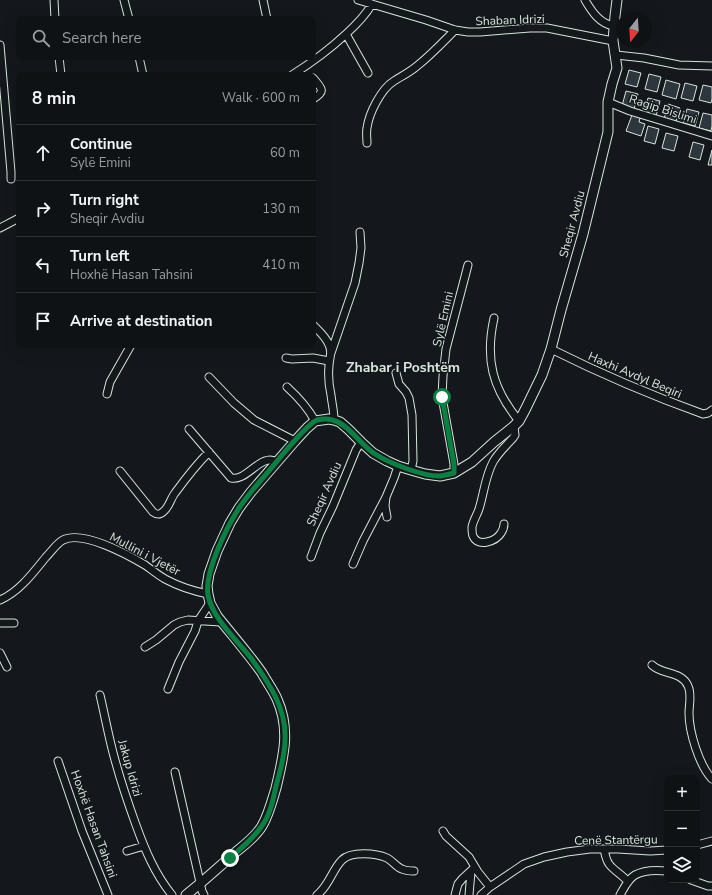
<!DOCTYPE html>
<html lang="en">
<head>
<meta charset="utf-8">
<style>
	:root { --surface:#0f1215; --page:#181b1e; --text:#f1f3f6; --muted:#9b9ea0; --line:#2f3234 }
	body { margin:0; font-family:"Nunito Sans",sans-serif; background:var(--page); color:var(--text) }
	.controls { position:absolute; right:12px; bottom:12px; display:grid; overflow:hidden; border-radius:8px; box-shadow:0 4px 16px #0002 }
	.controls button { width:36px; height:36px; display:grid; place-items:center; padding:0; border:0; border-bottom:1px solid var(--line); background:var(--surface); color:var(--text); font:20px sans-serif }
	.compass { position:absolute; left:616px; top:12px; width:36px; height:36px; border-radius:50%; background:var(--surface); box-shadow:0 4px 16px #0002; rotate:197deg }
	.stop { position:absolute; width:12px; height:12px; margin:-9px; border:3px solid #0b8043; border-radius:50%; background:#fff }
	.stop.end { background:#0b8043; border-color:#fff; box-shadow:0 1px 4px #0008 }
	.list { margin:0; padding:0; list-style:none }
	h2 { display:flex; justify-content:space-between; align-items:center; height:52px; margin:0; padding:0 16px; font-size:17px }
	h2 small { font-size:13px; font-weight:400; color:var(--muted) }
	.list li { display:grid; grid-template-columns:26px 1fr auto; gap:12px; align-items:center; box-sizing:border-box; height:56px; padding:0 16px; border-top:1px solid var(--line) }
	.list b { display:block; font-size:15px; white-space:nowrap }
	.list p { margin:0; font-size:13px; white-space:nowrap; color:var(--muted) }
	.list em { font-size:13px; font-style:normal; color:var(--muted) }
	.icon { flex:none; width:22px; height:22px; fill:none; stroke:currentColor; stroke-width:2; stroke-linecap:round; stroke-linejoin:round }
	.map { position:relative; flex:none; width:712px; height:895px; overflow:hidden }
	.search { position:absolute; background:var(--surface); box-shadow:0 4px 16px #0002; left:16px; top:16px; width:300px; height:44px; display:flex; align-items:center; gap:10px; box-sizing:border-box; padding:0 14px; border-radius:8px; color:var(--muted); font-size:15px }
	.panel { position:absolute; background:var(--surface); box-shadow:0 4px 16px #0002; left:16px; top:72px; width:300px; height:276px; border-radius:8px }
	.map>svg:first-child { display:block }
</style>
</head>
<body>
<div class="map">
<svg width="712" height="895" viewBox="0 0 712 895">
	<rect width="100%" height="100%" fill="#14181c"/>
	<path fill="#2c363c" stroke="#d8e6dc" d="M 629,70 L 641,73 L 637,87 L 625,84 Z
		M 649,74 L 661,77 L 657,92 L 645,89 Z
		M 666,80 L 680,84 L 676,99 L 662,95 Z
		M 685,83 L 697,86 L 693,101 L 681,98 Z
		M 703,85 L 712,87 L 712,99 L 711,103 L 699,100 Z
		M 626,91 L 638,94 L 634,109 L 622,106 Z
		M 648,98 L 660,101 L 656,116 L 644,113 Z
		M 668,104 L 680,108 L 676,122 L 664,119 Z
		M 687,109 L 699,112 L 695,126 L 683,123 Z
		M 703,113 L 712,115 L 712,126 L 711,131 L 699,128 Z
		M 632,115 L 640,118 L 639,122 L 645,124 L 641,136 L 626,131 Z
		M 648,126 L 659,129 L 655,144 L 644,141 Z
		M 666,133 L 678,136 L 674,151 L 662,148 Z
		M 693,142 L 704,145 L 700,160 L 689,157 Z
		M 712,150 L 712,165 L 708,165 Z"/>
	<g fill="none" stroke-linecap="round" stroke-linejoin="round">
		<defs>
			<path id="minor" d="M 54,0 L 55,19
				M 124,0 L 129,19
				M 263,0 L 267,19
				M 358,0 L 426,20 L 455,30 L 468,32 L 480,32 L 530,28 L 547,28 L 613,41
				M 585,0 C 592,12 600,24 614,26
				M 346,34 L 368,73
				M 0,45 L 11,172 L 11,179
				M 616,55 L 644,58 L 679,65 L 712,66
				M 59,57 L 61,75
				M 139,57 L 143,75
				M 292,75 C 311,63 329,50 346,34 C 356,25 365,16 372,4
				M 313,78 C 321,88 327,91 313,99
				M 608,102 L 630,111 L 712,136
				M 367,143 C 367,138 366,133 367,128 C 369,113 381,89 394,81 C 402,76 410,72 417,66 C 431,55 443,42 455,30
				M 0,228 L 19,218
				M 494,318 C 485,359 492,388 519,421
				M 313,325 C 319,331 326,337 329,345 C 333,352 329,359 329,366 C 328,376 329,386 331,395 C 332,404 334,411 334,420
				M 551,349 C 601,374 650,395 703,414 L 708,413 L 712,410
				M 331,353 L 355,283 L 359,263 L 361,248 L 360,232
				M 286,358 L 292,359 L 313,358 L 329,361
				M 396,373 L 399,384 L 406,392 L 409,398 L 412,415 L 413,461 L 411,470
				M 209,377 L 234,403 L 254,420 L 295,441
				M 287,387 C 298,397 308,408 315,421
				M 107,394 L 110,382 L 131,345
				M 189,429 L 231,478 C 247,482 261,452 277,462
				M 120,471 L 153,512 C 157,515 160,515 164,511 C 169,507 171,498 175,493 C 186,478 197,464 209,452
				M 454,473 L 454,464 L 442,397 L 443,376 L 446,349 L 468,265
				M 387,517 L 385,506 L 386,497 L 394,478 L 398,466
				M 504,524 C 504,527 503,530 501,533 C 496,541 478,548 473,536 C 472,534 472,530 472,527 C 473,521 477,515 479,509 C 484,493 485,477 493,462 C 498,453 506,446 513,438 L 515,435 L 514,426
				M 311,557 L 320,533 L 333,506 L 356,450 L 361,442
				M 353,564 L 363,541 L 386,497
				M 0,600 C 19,592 33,573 46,557 C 51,552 57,543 63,540 C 83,530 128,555 145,565 C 152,570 158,575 165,579 C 178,586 193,591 208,594
				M 0,623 L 14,623
				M 145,647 L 156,640 L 174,625 L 180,622 L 188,620 L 221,622
				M 0,653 L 7,667
				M 652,665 C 662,675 682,671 688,686 C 692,694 689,705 689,713 C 689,732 699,765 712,779
				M 168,689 L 179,662 L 195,631 L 198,621 L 210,603
				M 100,695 C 105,716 109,739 115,760 C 121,782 128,803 136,825 C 145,850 155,874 172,895
				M 58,761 L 82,831 L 108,895
				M 175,772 L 202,891 L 204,895
				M 443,831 L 446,836 L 469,857 L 478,872 L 490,887
				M 697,845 L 712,841
				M 604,849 C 605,854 606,860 609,864 C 614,871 623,875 628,882
				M 127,851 L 144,846
				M 691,880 L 708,886 L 712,886
				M 317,895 C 329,886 332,870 342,860 C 351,851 376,853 387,858 C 393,861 396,867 402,869 C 406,871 411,871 414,871
				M 455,895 L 458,884 L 463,878 L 475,867
				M 469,895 L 471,872
				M 481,895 L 490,887 L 524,864 L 544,857 L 567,852 L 590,849 L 618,849 L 650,851 L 667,850
				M 620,895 C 624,888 628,879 635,875 C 644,870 658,870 667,871"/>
			<path id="tertiary" d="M 186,895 C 204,881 220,866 237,851 C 246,844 256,836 262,826 C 269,814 272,801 276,788 C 283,758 291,730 277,699 C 273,690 267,682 262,673 C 248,653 232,635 217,616 L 210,603 L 208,594 L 207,586 L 209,574 L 217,551 L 230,523 L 239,508 L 251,492 L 295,441 L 307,428 L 315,421 L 329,419 L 334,420 L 340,422 L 348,429 L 361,442 L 373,453 L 387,461 L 398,466 L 411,470 L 425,474 L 440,476 L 454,473 L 472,462 L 494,442 L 514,426 L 519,421 L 525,410 L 542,375 L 551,349 L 561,310 L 583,234 L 608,132 L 608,102 L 612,84 L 617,68 L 613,41 L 615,16 L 617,0"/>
		</defs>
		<use href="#minor" stroke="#d8e6dc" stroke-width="9"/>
		<use href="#tertiary" stroke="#d8e6dc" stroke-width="11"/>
		<use href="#minor" stroke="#14181c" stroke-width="7"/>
		<use href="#tertiary" stroke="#14181c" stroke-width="9"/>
	</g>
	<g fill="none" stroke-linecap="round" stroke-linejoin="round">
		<path stroke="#0b8043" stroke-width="5" d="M 230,858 C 241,848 253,839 261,827 C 270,816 273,800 276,786 C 280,771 285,756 285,740 C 287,709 269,683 251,658 C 237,640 212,618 208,595 C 204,572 227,527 239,508 C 246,498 254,488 262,479 C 272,468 306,424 317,420 C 344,413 356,442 375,454 C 389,463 424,477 441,476 C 446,475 450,474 454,473 L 454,464 L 442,397"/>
	</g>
	<g text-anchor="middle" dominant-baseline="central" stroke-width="3" stroke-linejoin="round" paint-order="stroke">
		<g font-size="12" fill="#d8e6dc" stroke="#14181c">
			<text transform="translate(510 20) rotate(-2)">Shaban Idrizi</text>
			<text transform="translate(663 109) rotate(18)">Ragip Bislimi</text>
			<text transform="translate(572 224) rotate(-75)">Sheqir Avdiu</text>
			<text transform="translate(443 319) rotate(-77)">Sylë Emini</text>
			<text transform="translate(635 375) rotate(23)">Haxhi Avdyl Beqiri</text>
			<text transform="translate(324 494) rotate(-66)">Sheqir Avdiu</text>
			<text transform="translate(145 554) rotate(28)">Mullini i Vjetër</text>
			<text transform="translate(130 768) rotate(74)">Jakup Idrizi</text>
			<text transform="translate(94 824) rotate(70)">Hoxhë Hasan Tahsini</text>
			<text transform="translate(616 840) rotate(-1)">Cenë Stantërgu</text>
		</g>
		<g font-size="14" font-weight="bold" fill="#d8e6dc" stroke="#14181c">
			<text x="403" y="367">Zhabar i Poshtëm</text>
		</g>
	</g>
</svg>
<div class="controls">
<button>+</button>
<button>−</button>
<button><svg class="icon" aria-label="layers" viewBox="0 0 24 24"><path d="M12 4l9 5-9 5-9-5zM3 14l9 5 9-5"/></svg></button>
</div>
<svg class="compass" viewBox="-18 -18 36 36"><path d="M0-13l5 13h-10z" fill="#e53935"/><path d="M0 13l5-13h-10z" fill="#9b9ea0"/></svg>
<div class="stop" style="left:442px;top:397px"></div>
<div class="stop end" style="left:230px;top:858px"></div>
<div class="search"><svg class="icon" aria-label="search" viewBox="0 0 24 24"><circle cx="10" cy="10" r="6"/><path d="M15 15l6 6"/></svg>Search here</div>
<section class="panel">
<h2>8 min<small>Walk · 600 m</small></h2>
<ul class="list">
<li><svg class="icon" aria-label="ahead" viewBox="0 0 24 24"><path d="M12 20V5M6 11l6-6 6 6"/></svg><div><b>Continue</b><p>Sylë Emini</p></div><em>60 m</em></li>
<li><svg class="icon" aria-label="right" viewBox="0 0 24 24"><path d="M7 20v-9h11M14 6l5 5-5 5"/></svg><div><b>Turn right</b><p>Sheqir Avdiu</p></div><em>130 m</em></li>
<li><svg class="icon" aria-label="left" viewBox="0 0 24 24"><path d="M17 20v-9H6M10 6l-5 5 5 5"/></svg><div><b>Turn left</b><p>Hoxhë Hasan Tahsini</p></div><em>410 m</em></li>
<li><svg class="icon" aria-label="arrive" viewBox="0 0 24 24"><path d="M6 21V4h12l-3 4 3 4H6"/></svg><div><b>Arrive at destination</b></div></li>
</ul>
</section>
</div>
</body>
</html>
